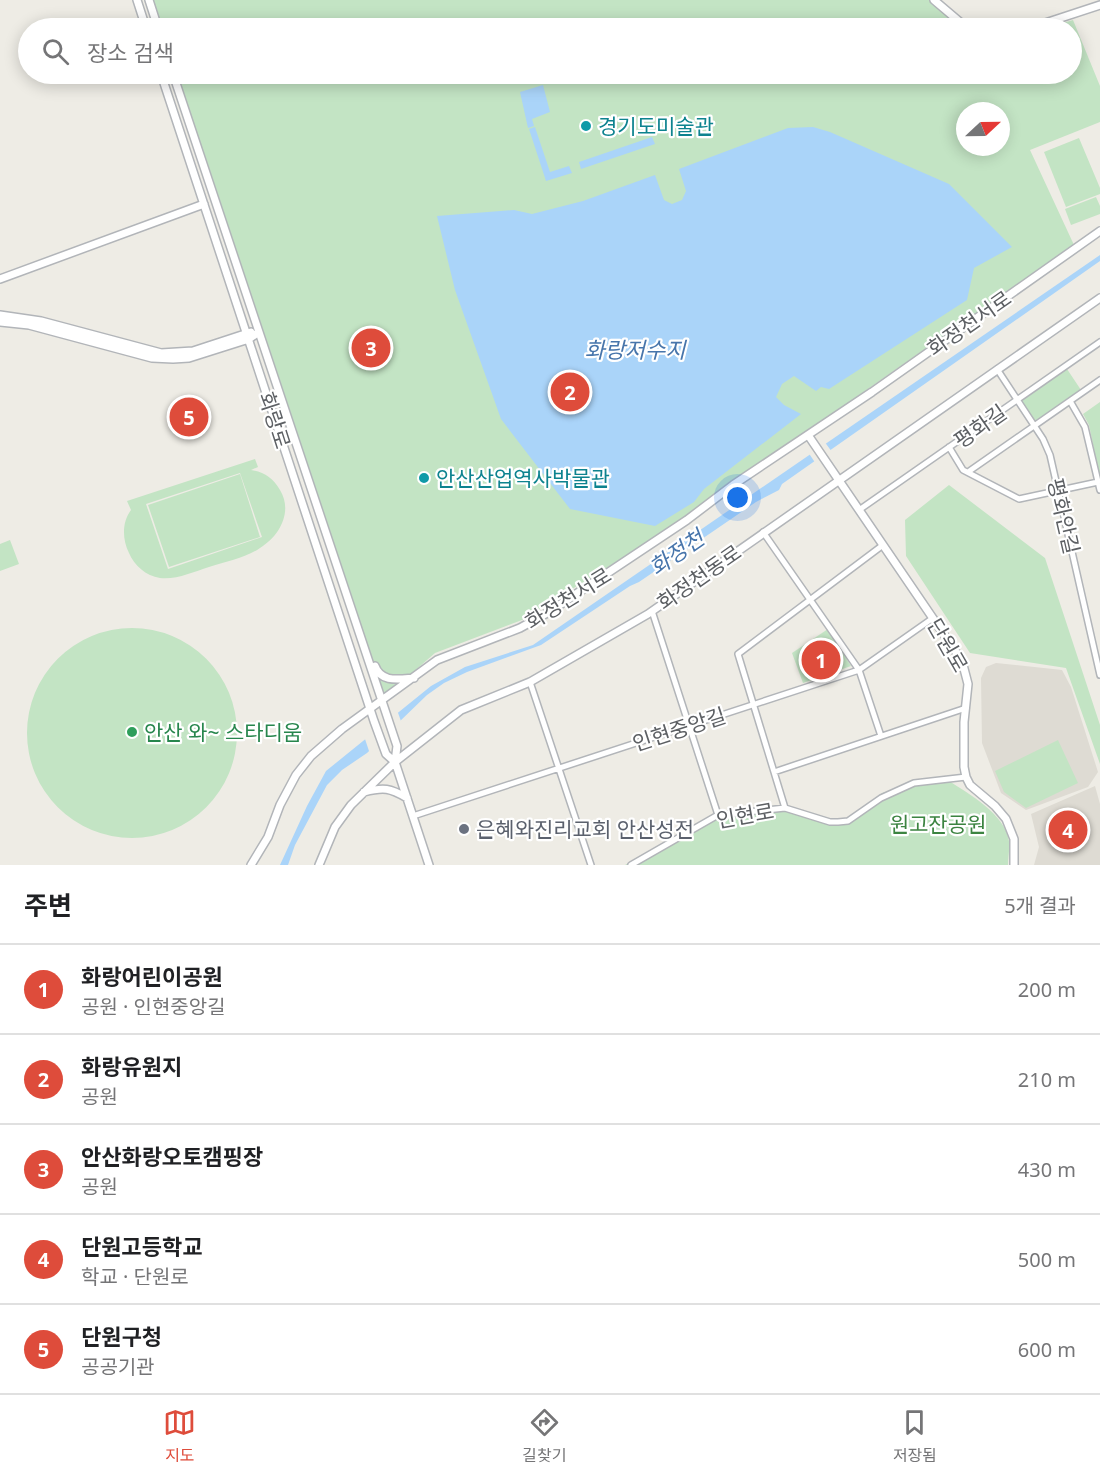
<!DOCTYPE html>
<html lang="ko">
<head>
<meta charset="utf-8">
<style>
	:root { --surface:#fff; --page:#f2f2f2; --text:#202124; --muted:#757577; --line:#e0e0e0; --accent:#de4c3b }
	body { margin:0; font-family:"Noto Sans","Noto Sans KR",sans-serif; background:var(--page); color:var(--text) }
	.compass { position:absolute; left:956px; top:102px; width:54px; height:54px; border-radius:50%; background:var(--surface); box-shadow:0 3px 15px #0003; rotate:68deg }
	.you { position:absolute; left:738px; top:498px; width:21px; height:21px; margin:-15px; border:4px solid #fff; border-radius:50%; background:#1a73e8; box-shadow:0 0 0 9px #1a73e833 }
	.badge { display:grid; place-items:center; width:39px; height:39px; border-radius:50%; background:var(--accent); color:#fff; font-size:20px; font-weight:700 }
	.pin { position:absolute; translate:-50% -50%; border:3px solid #fff; box-shadow:0 2px 6px #0006 }
	.list { margin:0; padding:0; list-style:none }
	h2 { display:flex; justify-content:space-between; align-items:center; height:78px; margin:0; padding:0 24px; font-size:26px }
	h2 small { font-size:20px; font-weight:400; color:var(--muted) }
	.list li { display:grid; grid-template-columns:39px 1fr auto; gap:18px; align-items:center; box-sizing:border-box; height:90px; padding:0 24px; border-top:2px solid var(--line) }
	.list b { display:block; font-size:22px; white-space:nowrap }
	.list p { margin:0; font-size:20px; white-space:nowrap; color:var(--muted) }
	.list em { font-size:20px; font-style:normal; color:var(--muted) }
	.icon { flex:none; width:33px; height:33px; fill:none; stroke:currentColor; stroke-width:2; stroke-linecap:round; stroke-linejoin:round }
	.map { position:relative; flex:none; width:1100px; height:865px; overflow:hidden }
	.search { position:absolute; background:var(--surface); box-shadow:0 3px 15px #0003; left:18px; right:18px; top:18px; height:66px; display:flex; align-items:center; gap:15px; box-sizing:border-box; padding:0 21px; border-radius:33px; color:var(--muted); font-size:22px }
	.sheet { height:528px; background:var(--surface) }
	nav { display:flex; justify-content:space-around; align-items:center; box-sizing:border-box; height:84px; border-top:2px solid var(--line); background:var(--surface); font-size:16px; color:var(--muted) }
	nav a { display:grid; justify-items:center; gap:3px }
	nav .on { color:var(--accent) }
	.map>svg:first-child { display:block }
</style>
</head>
<body>
<div class="map">
<svg width="1100" height="865" viewBox="0 0 1100 865">
	<rect width="100%" height="100%" fill="#eeece5"/>
	<path fill="#dedbd3" d="M 996,663 L 1062,670 L 1071,687 L 1098,772 L 1088,787 L 1026,810 L 1001,793 L 982,743 L 981,678 L 986,667 Z
		M 1095,786 L 1100,804 L 1100,865 L 1034,865 L 1039,847 L 1031,814 Z"/>
	<path fill="#c3e4c4" fill-rule="evenodd" d="M 149,0 L 930,0 L 962,28 L 158,28 Z
		M 1073,20 L 1100,86 L 1100,122 L 1030,150 L 1074,245 L 653,539 L 522,620 L 435,653 L 378,703 L 173,74 L 1072,74 L 1072,28 L 1046,28 ZM 965,111 L 1001,111 L 1001,147 L 965,147 Z
		M 1079,138 L 1100,188 L 1100,194 L 1066,207 L 1044,152 Z
		M 1096,197 L 1100,206 L 1100,214 L 1071,225 L 1065,209 Z
		M 1067,369 L 1081,390 L 1036,422 L 1021,401 Z
		M 1100,402 L 1100,478 L 1089,425 L 1083,414 Z
		M 255,459 L 258,467 L 251,470 C 264,472 273,478 280,490 C 293,511 280,536 260,548 C 246,558 225,562 209,567 C 193,572 176,580 160,578 C 146,576 134,565 129,553 C 122,539 122,522 131,510 L 127,501 ZM 240,473 L 262,537 L 168,569 L 146,504 Z
		M 240,474 L 260,537 L 169,567 L 148,505 Z
		M 949,485 L 1045,558 L 1100,725 L 1100,764 L 1066,668 L 970,653 L 906,556 L 905,520 Z
		M 10,540 L 19,564 L 0,571 L 0,544 Z
		M27 733a105 105 0 1 1 210 0a105 105 0 1 1-210 0Z
		M 828,629 L 851,666 L 803,683 L 792,653 Z
		M 1058,740 L 1078,783 L 1026,808 L 1004,792 L 995,771 Z
		M 949,781 C 969,794 1005,814 1009,841 C 1010,848 1008,857 1008,865 L 625,865 L 711,817 L 784,807 L 827,821 L 848,820 L 882,793 L 903,787 Z"/>
	<path fill="#aad4f9" d="M 543,85 L 550,112 L 532,119 L 534,126 L 528,128 L 520,92 Z
		M 535,127 L 550,172 L 569,166 L 572,173 L 546,181 L 529,129 Z
		M 813,127 L 830,132 L 949,184 L 1012,247 L 974,268 L 967,300 L 829,389 L 821,387 L 816,391 L 794,376 L 782,384 L 776,397 L 784,405 L 801,414 L 704,489 L 694,502 L 655,526 L 570,509 L 501,419 L 455,290 L 437,216 L 514,210 L 532,214 L 583,201 L 655,175 L 664,200 L 672,204 L 682,200 L 686,191 L 679,169 L 788,128 Z
		M 652,137 L 655,144 L 581,169 L 579,162 Z
		M 1100,255 L 1100,261 L 782,484 L 779,490 L 756,502 L 639,582 L 630,586 L 541,645 L 467,672 L 444,683 L 427,695 L 367,753 L 342,770 L 327,785 L 295,845 L 288,865 L 280,865 L 307,806 L 326,771 L 431,686 L 465,667 L 533,645 Z"/>
	<path fill="#eeece5" d="M 824,441 L 832,452 L 816,464 L 808,452 Z
		M 397,710 L 402,724 L 370,754 L 364,736 Z"/>
	<g fill="none" stroke-linecap="round" stroke-linejoin="round">
		<defs>
			<path id="minor" d="M 997,369 L 1043,439 L 1050,455 L 1100,675
				M 1070,401 L 1085,427 L 1100,490
				M 949,447 L 963,470 L 1019,499 L 1098,482
				M 968,472 L 1100,380
				M 859,510 L 1100,342
				M 763,532 L 859,670 L 881,736
				M 652,611 L 718,815
				M 530,682 L 591,865
				M 774,772 L 966,708
				M 785,808 L 738,654 L 883,545
				M 413,816 L 859,670 L 933,618
				M 631,865 L 718,815 L 785,808 L 830,822 L 838,822 L 848,821 L 881,798 L 914,783 L 966,777"/>
			<path id="tertiary" d="M 137,0 L 146,28
				M 149,0 L 158,28
				M 934,0 L 967,28
				M 1030,28 L 1100,5
				M 161,74 L 374,721 L 386,754 L 395,762
				M 173,74 L 397,746 L 395,762 L 429,865
				M 0,279 L 204,204
				M 0,315 L 41,321 L 161,353 L 193,351 L 251,332
				M 0,322 L 29,325 L 152,358 L 173,359 L 189,358 L 249,339 L 259,332
				M 808,435 L 962,661 L 968,684 L 964,722 L 964,767 L 966,777 L 970,785 L 995,806 L 1006,819 L 1014,839 L 1014,865
				M 375,666 C 381,683 399,679 414,678
				M 364,792 C 384,787 390,788 407,798
				M 251,865 L 268,837 L 280,805 L 296,775 L 311,756 L 342,729 L 437,660 L 520,628 L 549,612 L 687,520 L 733,485 L 872,392 L 1100,231
				M 319,865 L 335,827 L 351,805 L 395,762 L 461,710 L 530,682 L 648,614 L 1100,298"/>
		</defs>
		<use href="#minor" stroke="#b2b5b9" stroke-width="8"/>
		<use href="#tertiary" stroke="#b2b5b9" stroke-width="10"/>
		<use href="#minor" stroke="#fff" stroke-width="5"/>
		<use href="#tertiary" stroke="#fff" stroke-width="7"/>
	</g>
	<g fill="#0f9aa8" stroke="#fff" stroke-width="2">
		<circle cx="586" cy="126" r="6"/>
		<circle cx="424" cy="478" r="6"/>
	</g>
	<circle fill="#2e9e5b" stroke="#fff" stroke-width="2" cx="132" cy="732" r="6"/>
	<circle fill="#6b7280" stroke="#fff" stroke-width="2" cx="464" cy="829" r="6"/>
	<g text-anchor="middle" dominant-baseline="central" stroke-width="4.5" stroke-linejoin="round" paint-order="stroke">
		<g font-size="21" fill="#0d838f" stroke="#fff" text-anchor="start">
			<text x="598" y="126">경기도미술관</text>
			<text x="436" y="478">안산산업역사박물관</text>
		</g>
		<g font-size="21" fill="#5d6064" stroke="#fff">
			<text transform="translate(969 323) rotate(-35)">화정천서로</text>
			<text transform="translate(275 420) rotate(72)">화랑로</text>
			<text transform="translate(980 426) rotate(-35)">평화길</text>
			<text transform="translate(1064 516) rotate(77)">평화안길</text>
			<text transform="translate(699 577) rotate(-35)">화정천동로</text>
			<text transform="translate(568 598) rotate(-32)">화정천서로</text>
			<text transform="translate(948 645) rotate(60)">단원로</text>
			<text transform="translate(679 729) rotate(-18)">인현중앙길</text>
			<text transform="translate(745 815) rotate(-10)">인현로</text>
		</g>
		<g font-size="21" fill="#27864d" stroke="#fff" text-anchor="start">
			<text x="144" y="732">안산 와~ 스타디움</text>
		</g>
		<g font-size="21" fill="#3c8441" stroke="#fff">
			<text x="938" y="824">원고잔공원</text>
		</g>
		<g font-size="21" fill="#5b616d" stroke="#fff" text-anchor="start">
			<text x="476" y="829">은혜와진리교회 안산성전</text>
		</g>
		<g font-size="22" font-style="italic" fill="#4775ab" stroke="#fff">
			<text x="635" y="349">화랑저수지</text>
			<text transform="translate(676 552) rotate(-35)">화정천</text>
		</g>
	</g>
</svg>
<svg class="compass" viewBox="-18 -18 36 36"><path d="M0-13l5 13h-10z" fill="#e53935"/><path d="M0 13l5-13h-10z" fill="#757577"/></svg>
<div class="you"></div>
<div class="pin badge" style="left:821px;top:660px">1</div>
<div class="pin badge" style="left:570px;top:392px">2</div>
<div class="pin badge" style="left:371px;top:348px">3</div>
<div class="pin badge" style="left:1068px;top:830px">4</div>
<div class="pin badge" style="left:189px;top:417px">5</div>
<div class="search"><svg class="icon" aria-label="search" viewBox="0 0 24 24"><circle cx="10" cy="10" r="6"/><path d="M15 15l6 6"/></svg>장소 검색</div>
</div>
<section class="sheet">
<h2>주변<small>5개 결과</small></h2>
<ul class="list">
<li><span class="badge">1</span><div><b>화랑어린이공원</b><p>공원 · 인현중앙길</p></div><em>200 m</em></li>
<li><span class="badge">2</span><div><b>화랑유원지</b><p>공원</p></div><em>210 m</em></li>
<li><span class="badge">3</span><div><b>안산화랑오토캠핑장</b><p>공원</p></div><em>430 m</em></li>
<li><span class="badge">4</span><div><b>단원고등학교</b><p>학교 · 단원로</p></div><em>500 m</em></li>
<li><span class="badge">5</span><div><b>단원구청</b><p>공공기관</p></div><em>600 m</em></li>
</ul>
</section>
<nav>
<a class="on"><svg class="icon" aria-label="map" viewBox="0 0 24 24"><path d="M3 6l6-2 6 2 6-2v14l-6 2-6-2-6 2zM9 4v14M15 6v14"/></svg>지도</a>
<a><svg class="icon" aria-label="directions" viewBox="0 0 24 24"><path d="M12 3l9 9-9 9-9-9zM9 14v-3h6M13 9l2 2-2 2"/></svg>길찾기</a>
<a><svg class="icon" aria-label="saved" viewBox="0 0 24 24"><path d="M7 4h10v16l-5-4-5 4z"/></svg>저장됨</a>
</nav>
</body>
</html>
